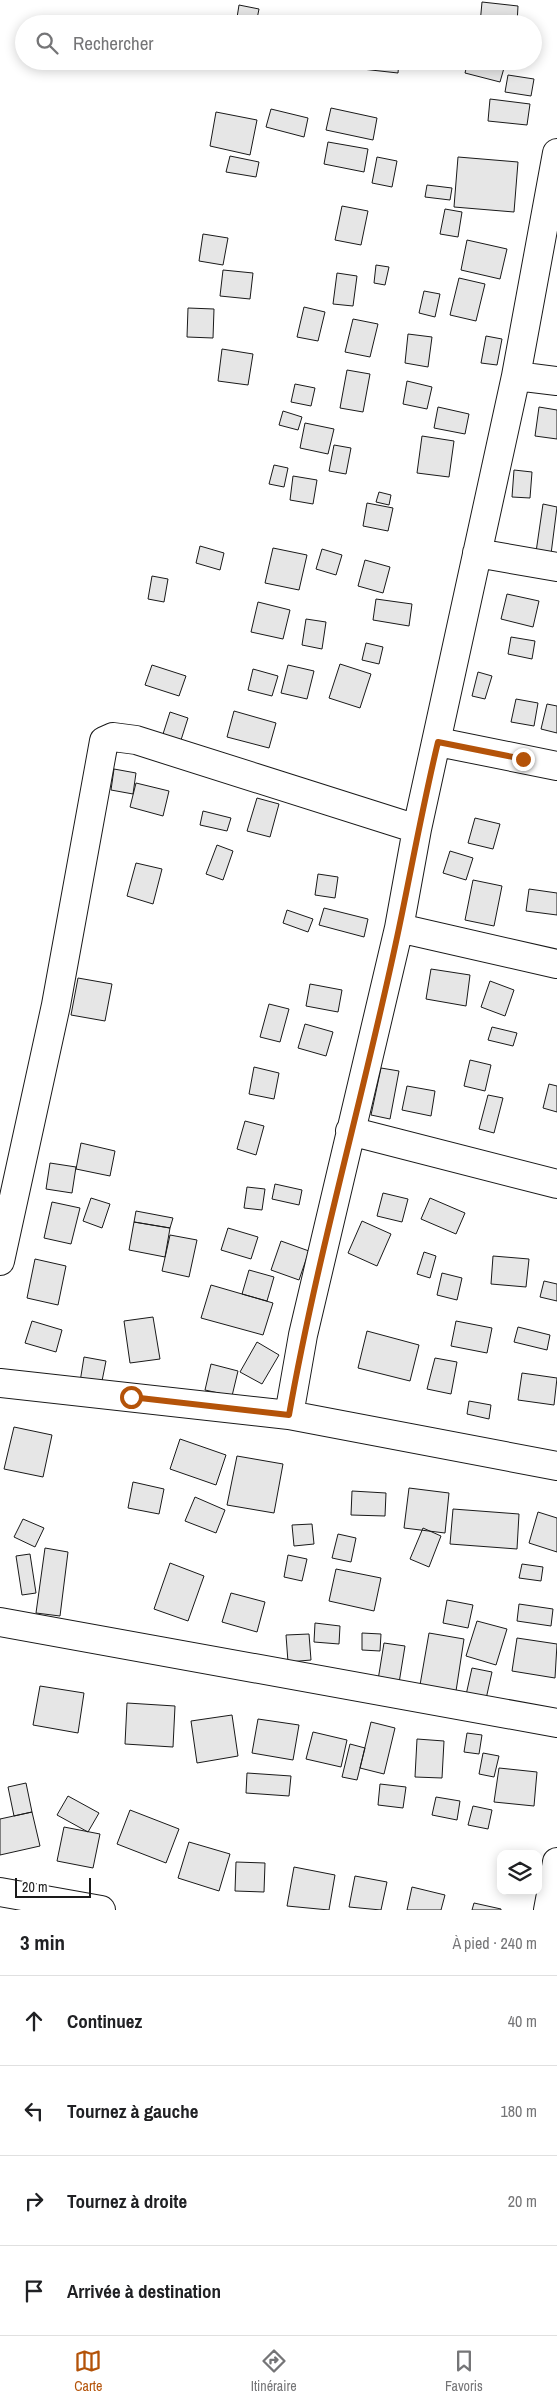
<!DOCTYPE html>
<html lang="fr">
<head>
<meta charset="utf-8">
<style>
	:root { --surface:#fff; --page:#f2f2f2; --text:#202124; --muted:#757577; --line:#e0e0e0; --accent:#b45309 }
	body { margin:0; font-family:"Archivo Narrow",sans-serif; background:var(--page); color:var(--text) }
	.controls { position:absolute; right:15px; bottom:15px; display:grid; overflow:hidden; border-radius:10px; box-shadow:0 2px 12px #0003 }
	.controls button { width:45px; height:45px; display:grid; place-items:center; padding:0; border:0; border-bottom:1px solid var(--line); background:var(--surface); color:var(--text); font:25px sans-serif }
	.scale { position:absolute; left:15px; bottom:12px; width:76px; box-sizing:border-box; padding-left:5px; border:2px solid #1a1a1a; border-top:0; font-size:14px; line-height:18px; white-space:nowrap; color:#1a1a1a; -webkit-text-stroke:4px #fff; paint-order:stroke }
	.stop { position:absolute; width:15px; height:15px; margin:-11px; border:4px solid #b45309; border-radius:50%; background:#fff }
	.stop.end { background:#b45309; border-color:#fff; box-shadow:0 1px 5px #0008 }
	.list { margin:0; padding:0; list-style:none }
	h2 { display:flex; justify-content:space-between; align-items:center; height:65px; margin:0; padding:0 20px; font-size:21px }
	h2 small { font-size:16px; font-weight:400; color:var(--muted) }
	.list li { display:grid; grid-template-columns:32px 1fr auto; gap:15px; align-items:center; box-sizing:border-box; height:90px; padding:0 20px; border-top:1px solid var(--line) }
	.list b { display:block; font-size:19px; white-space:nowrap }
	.list em { font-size:16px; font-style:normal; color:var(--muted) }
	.icon { flex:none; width:28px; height:28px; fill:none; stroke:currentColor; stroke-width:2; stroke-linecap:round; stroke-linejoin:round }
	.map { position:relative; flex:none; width:557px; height:1910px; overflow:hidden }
	.search { position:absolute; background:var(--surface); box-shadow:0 2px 12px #0003; left:15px; right:15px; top:15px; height:55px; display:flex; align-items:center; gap:12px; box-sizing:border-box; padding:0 18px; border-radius:28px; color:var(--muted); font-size:19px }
	.sheet { height:425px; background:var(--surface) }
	nav { display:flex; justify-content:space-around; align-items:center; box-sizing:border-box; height:70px; border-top:1px solid var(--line); background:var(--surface); font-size:14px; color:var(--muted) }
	nav a { display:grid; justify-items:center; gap:2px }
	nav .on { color:var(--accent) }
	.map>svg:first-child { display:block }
</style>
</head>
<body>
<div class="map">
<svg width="557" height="1910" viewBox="0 0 557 1910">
	<rect width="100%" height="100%" fill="#fff"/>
	<path fill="#e6e6e6" stroke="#1a1a1a" d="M 482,2 L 518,6 L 517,24 L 480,24 Z
		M 239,5 L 259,9 L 256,24 L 236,24 Z
		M 363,61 L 399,61 L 398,73 L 362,69 Z
		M 468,61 L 506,61 L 500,82 L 465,73 Z
		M 508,75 L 534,79 L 531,96 L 505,92 Z
		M 490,99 L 530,104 L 527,125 L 488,121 Z
		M 331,108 L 377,118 L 373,140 L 326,130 Z
		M 271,109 L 308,118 L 304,137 L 266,127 Z
		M 216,112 L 257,120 L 250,155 L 210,146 Z
		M 328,142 L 368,149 L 364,172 L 324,164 Z
		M 230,156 L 259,162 L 256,177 L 226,172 Z
		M 377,157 L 397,161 L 392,187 L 372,183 Z
		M 458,157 L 518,162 L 514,212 L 454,207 Z
		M 427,185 L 452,188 L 450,200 L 425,197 Z
		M 342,206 L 368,211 L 361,245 L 335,240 Z
		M 445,209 L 462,212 L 458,237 L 440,234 Z
		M 203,234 L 228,238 L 223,265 L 199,261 Z
		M 467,240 L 507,249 L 500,279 L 461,270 Z
		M 376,265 L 389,267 L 385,285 L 374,283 Z
		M 223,270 L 253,273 L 250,299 L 220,296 Z
		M 337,273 L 357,276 L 353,306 L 333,304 Z
		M 459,278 L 485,284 L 476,321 L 450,315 Z
		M 424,291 L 440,294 L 435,317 L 419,313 Z
		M 304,307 L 325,312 L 318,341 L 297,337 Z
		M 188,308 L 214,309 L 213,338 L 187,337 Z
		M 353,319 L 378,324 L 370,357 L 345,352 Z
		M 408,334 L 432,337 L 428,367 L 405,363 Z
		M 486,336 L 502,339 L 497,365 L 481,363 Z
		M 222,349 L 253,354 L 248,385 L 218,381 Z
		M 347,370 L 370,374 L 363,412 L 340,408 Z
		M 407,381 L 432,387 L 427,409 L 403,404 Z
		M 295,384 L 315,388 L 311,406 L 291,402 Z
		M 438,407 L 469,414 L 465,434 L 434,428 Z
		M 539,407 L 557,410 L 557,439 L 535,436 Z
		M 283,411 L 302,417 L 298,430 L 279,425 Z
		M 305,423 L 334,429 L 328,454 L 300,448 Z
		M 422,436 L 454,441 L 449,477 L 417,473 Z
		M 334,445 L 351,448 L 346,474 L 329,471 Z
		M 274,465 L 288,468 L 284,487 L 269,484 Z
		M 514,470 L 532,472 L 530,498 L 512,497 Z
		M 293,476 L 317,480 L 313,504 L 290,500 Z
		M 379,492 L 391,495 L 389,505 L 376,502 Z
		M 367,503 L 393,508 L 388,531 L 363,526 Z
		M 543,504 L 557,507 L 551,554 L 536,552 Z
		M 200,546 L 224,553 L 220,570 L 196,563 Z
		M 273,548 L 307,555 L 299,590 L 265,583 Z
		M 322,549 L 342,555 L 336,575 L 316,569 Z
		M 365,560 L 390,567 L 383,593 L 358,586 Z
		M 152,576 L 168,579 L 164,602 L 148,599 Z
		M 507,594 L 539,601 L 533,627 L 501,619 Z
		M 376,599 L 412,604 L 409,626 L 373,620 Z
		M 258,602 L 290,610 L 283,639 L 251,632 Z
		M 306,619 L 326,622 L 322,649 L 302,645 Z
		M 511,637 L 535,641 L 532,659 L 508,654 Z
		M 366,643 L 383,647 L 379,664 L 362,660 Z
		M 340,664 L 371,674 L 360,708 L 329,698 Z
		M 152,665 L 186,676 L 179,696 L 145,685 Z
		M 288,665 L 314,671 L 307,699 L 281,693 Z
		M 253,669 L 278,676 L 272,696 L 248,690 Z
		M 478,672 L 492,676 L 485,699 L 472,696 Z
		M 516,699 L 538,703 L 534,726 L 511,722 Z
		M 547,704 L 557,706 L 557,733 L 541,729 Z
		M 234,711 L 276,723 L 269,748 L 227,737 Z
		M 170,712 L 188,718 L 181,740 L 163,734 Z
		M 114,769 L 136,773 L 133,794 L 111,790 Z
		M 136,783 L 169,791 L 163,816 L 130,807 Z
		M 257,798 L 279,804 L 270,837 L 247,831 Z
		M 203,811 L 231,818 L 227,831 L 200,825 Z
		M 475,818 L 500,824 L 493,849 L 468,843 Z
		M 217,845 L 233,851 L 223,880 L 206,874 Z
		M 450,851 L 473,858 L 466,880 L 443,873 Z
		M 136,863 L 162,869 L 153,904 L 127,896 Z
		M 318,874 L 338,877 L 335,898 L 315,895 Z
		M 473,880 L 502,886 L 494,926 L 465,920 Z
		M 529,889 L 557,893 L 557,915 L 526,911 Z
		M 324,908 L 368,919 L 364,937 L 319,925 Z
		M 287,910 L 313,919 L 308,932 L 283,923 Z
		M 431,969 L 470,975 L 466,1006 L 426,999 Z
		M 78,978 L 112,984 L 105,1021 L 71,1015 Z
		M 490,981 L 514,990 L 505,1016 L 481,1007 Z
		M 310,984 L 342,990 L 338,1012 L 306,1006 Z
		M 269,1004 L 289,1009 L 280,1042 L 260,1037 Z
		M 305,1024 L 333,1032 L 326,1056 L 298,1048 Z
		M 492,1027 L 517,1033 L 513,1046 L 488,1040 Z
		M 470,1060 L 491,1065 L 485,1091 L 464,1086 Z
		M 254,1067 L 279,1073 L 274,1099 L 249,1094 Z
		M 381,1068 L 399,1071 L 390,1119 L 371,1115 Z
		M 549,1084 L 557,1086 L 557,1112 L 543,1108 Z
		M 407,1086 L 435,1091 L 431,1116 L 402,1110 Z
		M 488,1095 L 503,1098 L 494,1133 L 479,1129 Z
		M 245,1121 L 264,1126 L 256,1155 L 237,1149 Z
		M 81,1143 L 115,1151 L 110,1176 L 76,1169 Z
		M 50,1163 L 76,1167 L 72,1193 L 46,1189 Z
		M 275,1184 L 302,1190 L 299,1205 L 272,1199 Z
		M 247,1187 L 265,1189 L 262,1210 L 244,1208 Z
		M 383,1193 L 408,1199 L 402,1222 L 377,1216 Z
		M 91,1198 L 110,1204 L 102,1228 L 83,1221 Z
		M 430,1198 L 465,1213 L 456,1234 L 421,1219 Z
		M 52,1202 L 80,1208 L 71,1244 L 44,1238 Z
		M 136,1211 L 173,1218 L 170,1228 L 134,1222 Z
		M 362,1221 L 391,1234 L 377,1266 L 348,1253 Z
		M 134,1222 L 170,1228 L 165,1257 L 129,1250 Z
		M 228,1228 L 258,1237 L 251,1259 L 221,1250 Z
		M 170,1235 L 197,1240 L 189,1277 L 162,1271 Z
		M 281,1241 L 309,1251 L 299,1280 L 271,1270 Z
		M 424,1252 L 436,1256 L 430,1278 L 417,1274 Z
		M 493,1256 L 529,1259 L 526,1287 L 491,1284 Z
		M 35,1259 L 66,1266 L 58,1305 L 27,1298 Z
		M 249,1270 L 274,1277 L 267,1301 L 242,1294 Z
		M 442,1273 L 462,1278 L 457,1300 L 437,1295 Z
		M 544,1281 L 557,1284 L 557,1301 L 540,1297 Z
		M 211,1285 L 273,1303 L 263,1335 L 201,1318 Z
		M 153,1317 L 160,1359 L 130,1363 L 124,1321 Z
		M 32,1321 L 62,1330 L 56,1352 L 25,1343 Z
		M 456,1321 L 492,1328 L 487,1353 L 451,1346 Z
		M 518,1327 L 550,1335 L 547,1350 L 514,1342 Z
		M 367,1331 L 419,1345 L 410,1381 L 358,1368 Z
		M 257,1342 L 279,1355 L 262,1384 L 240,1372 Z
		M 84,1357 L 106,1361 L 101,1386 L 80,1382 Z
		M 435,1358 L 457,1362 L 451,1394 L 427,1389 Z
		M 211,1364 L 238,1371 L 232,1396 L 205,1390 Z
		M 522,1373 L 557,1378 L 554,1405 L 518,1400 Z
		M 469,1401 L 491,1405 L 489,1419 L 467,1414 Z
		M 14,1427 L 52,1435 L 43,1477 L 4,1469 Z
		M 180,1439 L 226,1455 L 216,1485 L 170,1469 Z
		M 237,1456 L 283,1464 L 274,1513 L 227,1505 Z
		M 133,1482 L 164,1489 L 159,1514 L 128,1508 Z
		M 409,1488 L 449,1493 L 445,1533 L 404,1528 Z
		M 352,1491 L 386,1493 L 385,1516 L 351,1515 Z
		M 195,1497 L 225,1510 L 216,1533 L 185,1521 Z
		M 453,1509 L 519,1514 L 517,1549 L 450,1544 Z
		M 538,1512 L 557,1518 L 557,1552 L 529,1543 Z
		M 23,1519 L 44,1528 L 35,1547 L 14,1537 Z
		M 312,1524 L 314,1544 L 294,1546 L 292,1525 Z
		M 423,1528 L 441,1536 L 429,1567 L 410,1559 Z
		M 338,1534 L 356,1538 L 351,1562 L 332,1558 Z
		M 45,1548 L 68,1552 L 60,1616 L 36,1613 Z
		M 30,1554 L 36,1593 L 22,1595 L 16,1556 Z
		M 288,1555 L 307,1559 L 302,1581 L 284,1577 Z
		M 170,1563 L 204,1576 L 188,1621 L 154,1609 Z
		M 522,1564 L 543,1567 L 541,1581 L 519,1578 Z
		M 336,1569 L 381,1578 L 374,1611 L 329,1601 Z
		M 231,1593 L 265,1602 L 257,1632 L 222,1622 Z
		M 447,1600 L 473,1605 L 468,1628 L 443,1623 Z
		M 519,1604 L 553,1609 L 551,1626 L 517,1621 Z
		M 477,1621 L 507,1629 L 496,1665 L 466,1656 Z
		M 315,1623 L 340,1626 L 339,1644 L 314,1642 Z
		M 362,1633 L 381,1634 L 380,1651 L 362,1650 Z
		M 429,1633 L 464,1639 L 456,1691 L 420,1685 Z
		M 309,1634 L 311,1660 L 288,1662 L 286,1635 Z
		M 517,1638 L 557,1644 L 555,1678 L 512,1671 Z
		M 384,1643 L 405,1646 L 399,1683 L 378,1680 Z
		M 472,1668 L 492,1672 L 486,1699 L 466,1695 Z
		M 40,1686 L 84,1693 L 78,1733 L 33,1725 Z
		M 127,1703 L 175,1706 L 173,1747 L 125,1744 Z
		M 232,1715 L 238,1756 L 197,1763 L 191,1721 Z
		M 258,1719 L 299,1725 L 293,1760 L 252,1753 Z
		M 371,1722 L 395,1728 L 384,1774 L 360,1768 Z
		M 313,1732 L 347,1740 L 341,1767 L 306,1759 Z
		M 467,1733 L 482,1735 L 479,1754 L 464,1752 Z
		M 417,1739 L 444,1741 L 442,1778 L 415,1777 Z
		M 350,1744 L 365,1748 L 357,1780 L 342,1777 Z
		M 483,1753 L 499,1756 L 494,1777 L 479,1774 Z
		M 499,1768 L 537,1772 L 534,1806 L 494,1802 Z
		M 247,1773 L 291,1776 L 289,1796 L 246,1793 Z
		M 26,1783 L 32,1812 L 14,1816 L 8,1787 Z
		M 380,1784 L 406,1787 L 403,1808 L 378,1805 Z
		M 68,1796 L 99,1813 L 88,1832 L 57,1815 Z
		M 436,1797 L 460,1801 L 457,1820 L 432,1815 Z
		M 473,1806 L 492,1810 L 488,1829 L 468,1825 Z
		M 130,1810 L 179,1829 L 166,1863 L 117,1844 Z
		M 32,1812 L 40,1846 L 0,1855 L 0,1819 Z
		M 64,1827 L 100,1834 L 93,1868 L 57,1861 Z
		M 189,1842 L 230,1854 L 219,1891 L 178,1878 Z
		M 236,1862 L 265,1863 L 264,1892 L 235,1891 Z
		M 294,1867 L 335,1875 L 329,1910 L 287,1906 Z
		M 355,1876 L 387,1882 L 381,1910 L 349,1907 Z
		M 412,1887 L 445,1895 L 441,1910 L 407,1910 Z
		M 474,1903 L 501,1909 L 501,1910 L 472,1910 Z"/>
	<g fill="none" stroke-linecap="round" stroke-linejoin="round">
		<defs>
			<path id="minor" d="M 516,376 L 557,381
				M 477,553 L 557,567
				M 438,742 L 557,766
				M 399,928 L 557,964
				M 350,1131 L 557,1184
				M 0,1261 L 56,1005 L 104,741 L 113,737 L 136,740 L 417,829
				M 0,1383 L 289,1415 L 557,1466
				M 289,1415 L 303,1335 L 399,928 L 417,829 L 516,376 L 557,153
				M 0,1622 L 557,1723
				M 0,1892 L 101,1910
				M 548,1910 L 557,1862"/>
		</defs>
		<use href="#minor" stroke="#1a1a1a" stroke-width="30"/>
		<use href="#minor" stroke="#fff" stroke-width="28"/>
	</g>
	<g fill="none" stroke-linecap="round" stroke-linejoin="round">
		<path stroke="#b45309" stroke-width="6" d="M 131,1397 L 289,1415 C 318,1251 365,1091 399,928 C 412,866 423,804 438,742 L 523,759"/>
	</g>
</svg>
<div class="controls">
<button><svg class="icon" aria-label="layers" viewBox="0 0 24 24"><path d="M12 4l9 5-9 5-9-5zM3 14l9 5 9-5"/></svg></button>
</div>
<div class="scale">20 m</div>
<div class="stop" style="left:131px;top:1397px"></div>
<div class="stop end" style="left:523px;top:759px"></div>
<div class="search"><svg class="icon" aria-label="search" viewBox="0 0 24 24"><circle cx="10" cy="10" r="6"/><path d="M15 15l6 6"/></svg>Rechercher</div>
</div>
<section class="sheet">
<h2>3 min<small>À pied · 240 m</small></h2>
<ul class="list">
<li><svg class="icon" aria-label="ahead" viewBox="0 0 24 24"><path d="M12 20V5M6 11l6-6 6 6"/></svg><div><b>Continuez</b></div><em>40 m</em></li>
<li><svg class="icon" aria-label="left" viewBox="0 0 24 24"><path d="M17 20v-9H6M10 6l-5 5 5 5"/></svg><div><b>Tournez à gauche</b></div><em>180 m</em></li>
<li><svg class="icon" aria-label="right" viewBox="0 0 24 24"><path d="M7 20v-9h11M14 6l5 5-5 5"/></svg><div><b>Tournez à droite</b></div><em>20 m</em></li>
<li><svg class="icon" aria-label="arrive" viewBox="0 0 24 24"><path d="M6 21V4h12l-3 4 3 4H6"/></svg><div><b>Arrivée à destination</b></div></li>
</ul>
</section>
<nav>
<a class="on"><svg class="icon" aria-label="map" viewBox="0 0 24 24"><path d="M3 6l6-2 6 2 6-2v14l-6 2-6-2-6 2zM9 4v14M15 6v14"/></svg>Carte</a>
<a><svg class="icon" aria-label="directions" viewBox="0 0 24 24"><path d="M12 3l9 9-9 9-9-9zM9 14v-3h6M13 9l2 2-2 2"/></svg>Itinéraire</a>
<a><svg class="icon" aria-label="saved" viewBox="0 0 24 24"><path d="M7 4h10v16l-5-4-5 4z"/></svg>Favoris</a>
</nav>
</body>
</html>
